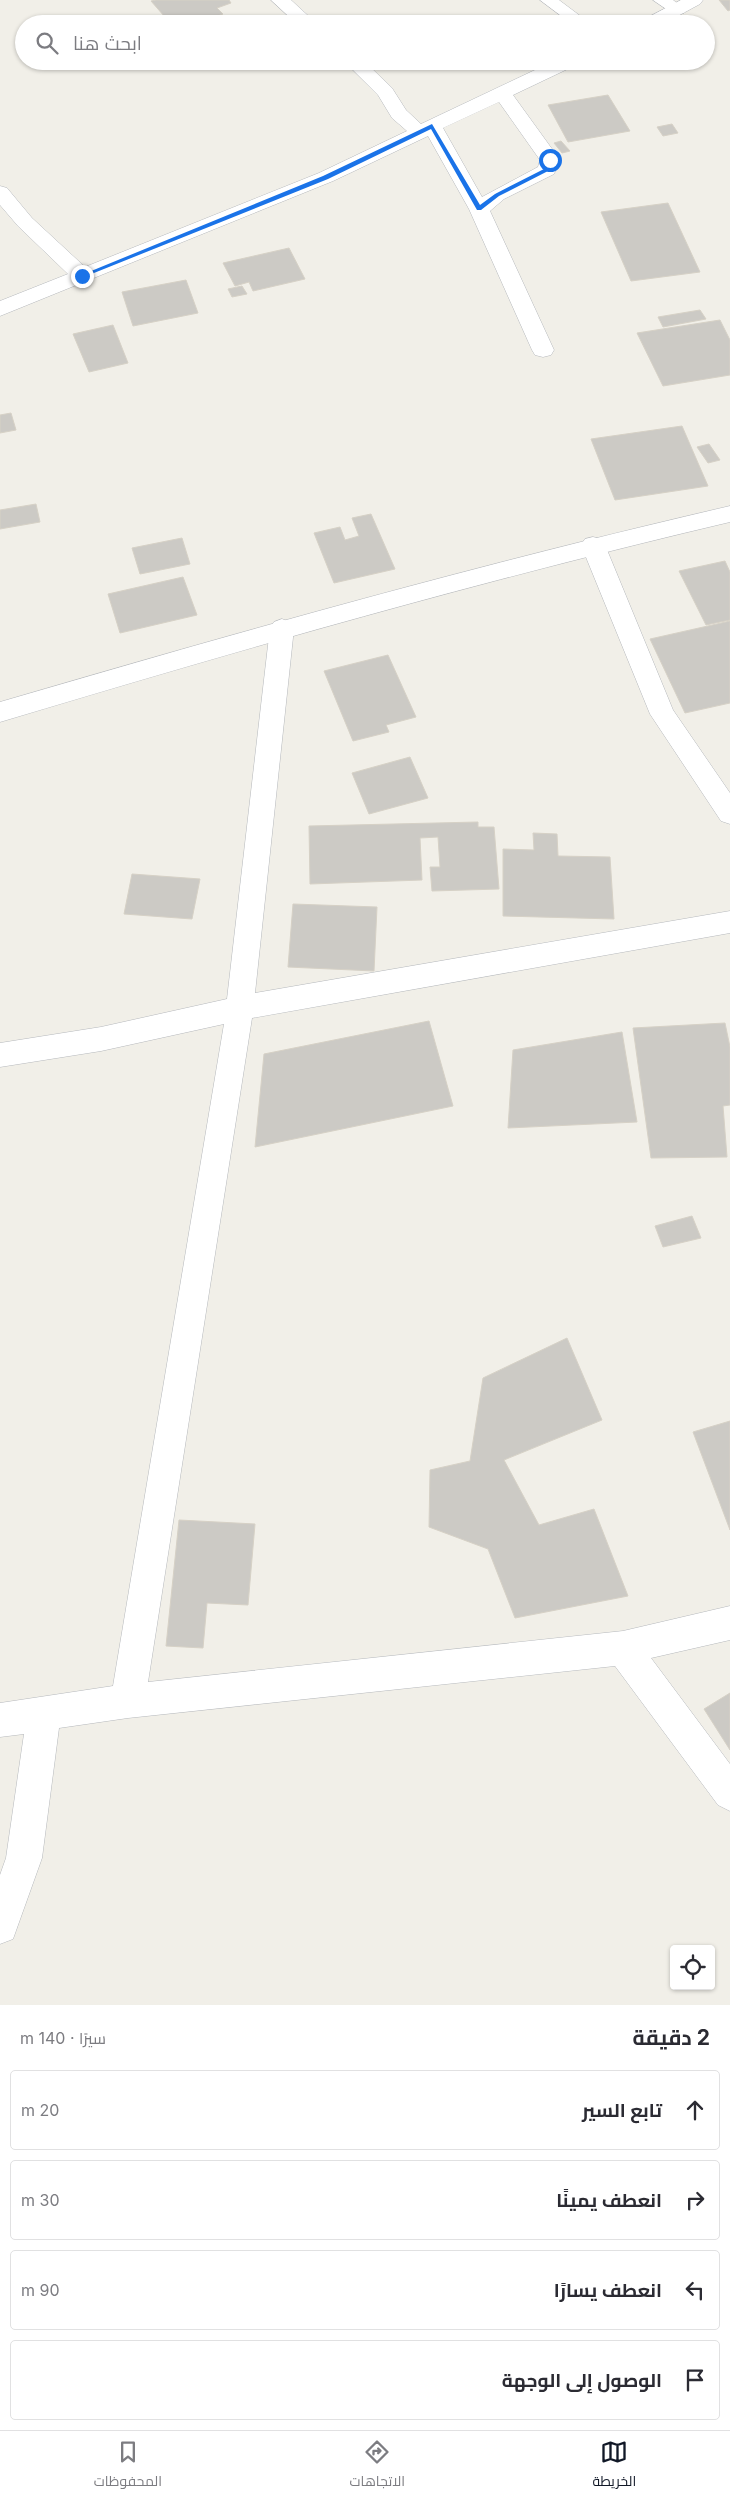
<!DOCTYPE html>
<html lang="ar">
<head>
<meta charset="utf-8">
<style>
	:root { --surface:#fff; --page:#f2f2f3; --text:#2b2b33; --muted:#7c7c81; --line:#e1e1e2; --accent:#111827 }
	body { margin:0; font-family:Inter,Cairo,sans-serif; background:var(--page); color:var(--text); direction:rtl }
	.controls { position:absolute; right:15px; bottom:15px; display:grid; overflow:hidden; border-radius:5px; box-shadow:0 1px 4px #0004 }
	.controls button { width:45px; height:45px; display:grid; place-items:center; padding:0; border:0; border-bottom:1px solid var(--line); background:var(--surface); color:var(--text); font:25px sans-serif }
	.stop { position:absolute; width:15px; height:15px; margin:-11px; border:4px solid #1a73e8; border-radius:50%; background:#fff }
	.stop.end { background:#1a73e8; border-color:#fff; box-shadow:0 1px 5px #0008 }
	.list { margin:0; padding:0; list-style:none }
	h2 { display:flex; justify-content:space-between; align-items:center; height:65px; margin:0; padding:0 20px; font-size:21px }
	h2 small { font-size:16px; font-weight:400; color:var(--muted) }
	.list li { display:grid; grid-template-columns:32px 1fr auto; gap:15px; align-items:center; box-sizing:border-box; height:80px; margin:0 10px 10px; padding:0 10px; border:1px solid var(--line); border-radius:5px }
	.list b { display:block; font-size:19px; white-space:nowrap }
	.list em { font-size:16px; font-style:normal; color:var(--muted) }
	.icon { flex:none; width:28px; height:28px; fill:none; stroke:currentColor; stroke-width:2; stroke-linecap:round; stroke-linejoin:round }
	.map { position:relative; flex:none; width:730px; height:2005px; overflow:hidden; direction:ltr }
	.search { position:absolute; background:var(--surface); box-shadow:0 1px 4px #0004; left:15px; right:15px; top:15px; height:55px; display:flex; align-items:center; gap:12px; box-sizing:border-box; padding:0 18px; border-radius:28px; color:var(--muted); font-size:19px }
	.sheet { height:425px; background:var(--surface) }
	nav { display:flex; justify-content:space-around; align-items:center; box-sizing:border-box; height:70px; border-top:1px solid var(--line); background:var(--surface); font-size:14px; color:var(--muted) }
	nav a { display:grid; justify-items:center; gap:2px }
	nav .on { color:var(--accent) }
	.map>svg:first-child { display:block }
</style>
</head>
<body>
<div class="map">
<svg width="730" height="2005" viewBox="0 0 730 2005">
	<rect width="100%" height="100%" fill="#f1efe8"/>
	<path fill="#cccac5" stroke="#d6d1c6" d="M 156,0 L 229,0 L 231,3 L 217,8 L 223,14 L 209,19 L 214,24 L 171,24 L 151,1 Z
		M 719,0 L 730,0 L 730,10 L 728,11 Z
		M 608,95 L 630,131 L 568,142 L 548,105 Z
		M 672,124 L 678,133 L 663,136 L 657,127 Z
		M 561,141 L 570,151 L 562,153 L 554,143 Z
		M 668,203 L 700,272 L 631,281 L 601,212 Z
		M 289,248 L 305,279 L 253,291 L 249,282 L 235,286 L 223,263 Z
		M 186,280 L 198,313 L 133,326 L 122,292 Z
		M 242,286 L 247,294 L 232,297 L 228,289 Z
		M 700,310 L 706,319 L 663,327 L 658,317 Z
		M 720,320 L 730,340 L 730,375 L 663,386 L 637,333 Z
		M 113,325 L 128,363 L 89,372 L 73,334 Z
		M 11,413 L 16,430 L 0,433 L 0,415 Z
		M 682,426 L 708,486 L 615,500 L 591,439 Z
		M 709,444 L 720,460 L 708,463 L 697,447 Z
		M 36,504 L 40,522 L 0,529 L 0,510 Z
		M 371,514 L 395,569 L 334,583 L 314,533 L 340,527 L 345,540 L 359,536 L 352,518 Z
		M 182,538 L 190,564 L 140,574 L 132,548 Z
		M 725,561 L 730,572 L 730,620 L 706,625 L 679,571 Z
		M 183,577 L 197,615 L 120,633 L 108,594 Z
		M 730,621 L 730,703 L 685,713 L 650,639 Z
		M 388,655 L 416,717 L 386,725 L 389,732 L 353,741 L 324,671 Z
		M 410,757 L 428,798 L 369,814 L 352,773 Z
		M 478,822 L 478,827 L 494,827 L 499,889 L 432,891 L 430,867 L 440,867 L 438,837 L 420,838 L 422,880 L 310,884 L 309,826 Z
		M 533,833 L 557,834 L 558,856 L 610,857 L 614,919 L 503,916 L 503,849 L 534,850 Z
		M 132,874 L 200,879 L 192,919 L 124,914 Z
		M 293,904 L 377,907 L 374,971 L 288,967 Z
		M 429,1021 L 453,1106 L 255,1147 L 264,1054 Z
		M 725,1023 L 730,1047 L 730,1105 L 723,1106 L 727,1157 L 651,1158 L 633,1028 Z
		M 622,1032 L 637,1122 L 508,1128 L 513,1050 Z
		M 692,1216 L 701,1238 L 663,1247 L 655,1226 Z
		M 567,1338 L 602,1420 L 504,1460 L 539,1525 L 594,1509 L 628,1596 L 515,1618 L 488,1549 L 429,1527 L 430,1470 L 470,1461 L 483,1378 Z
		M 730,1421 L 730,1530 L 693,1432 Z
		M 179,1520 L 255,1524 L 248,1605 L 207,1603 L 203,1648 L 166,1646 Z
		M 730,1693 L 730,1750 L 704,1709 Z"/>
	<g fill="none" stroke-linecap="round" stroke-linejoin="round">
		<defs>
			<path id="service" d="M 540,0 L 559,0 L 591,24 L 572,24 Z
				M 653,0 L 673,0 L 686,10 L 684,13 L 672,13 Z"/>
			<path id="minor" d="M 271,0 L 291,0 L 317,24 L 297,24 Z
				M 681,0 L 703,0 L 700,4 L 663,24 L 640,24 L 643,20 Z
				M 344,61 L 364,61 L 392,88 L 406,110 L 421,124 L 554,61 L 578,61 L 576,65 L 513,95 L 560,160 L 554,174 L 504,199 L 490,211 L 554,350 L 551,355 L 543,357 L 535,355 L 532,350 L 469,209 L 428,136 L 333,181 L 0,316 L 0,301 L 68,274 L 18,226 L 0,205 L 0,186 L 7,188 L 32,218 L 85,267 L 319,173 L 407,131 L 392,118 L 378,95 ZM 499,102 L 540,160 L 538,167 L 482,197 L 443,128 Z
				M 593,537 L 601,539 L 605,545 L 673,710 L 730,793 L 730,824 L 721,821 L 650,714 L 581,545 L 585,539 Z
				M 282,619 L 290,622 L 294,628 L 255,993 L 730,911 L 730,933 L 252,1018 L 148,1682 L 623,1631 L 730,1606 L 730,1640 L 651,1658 L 730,1764 L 730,1811 L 718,1805 L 615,1666 L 128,1718 L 59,1728 L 42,1858 L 13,1939 L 0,1944 L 0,1875 L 6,1858 L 24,1734 L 0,1737 L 0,1703 L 113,1686 L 224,1024 L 101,1051 L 0,1067 L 0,1043 L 101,1027 L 227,999 L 270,628 L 274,622 Z"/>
			<path id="tertiary" d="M 730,506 L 730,522 C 484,580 242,649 0,722 L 0,702 C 242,631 484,563 730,506 Z"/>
		</defs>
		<use href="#service" stroke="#b5b8bc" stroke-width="1"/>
		<use href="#minor" stroke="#b5b8bc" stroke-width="1"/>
		<use href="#tertiary" stroke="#b5b8bc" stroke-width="1"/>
		<use href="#service" fill="#fff" fill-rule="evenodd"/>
		<use href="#minor" fill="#fff" fill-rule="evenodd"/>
		<use href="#tertiary" fill="#fff" fill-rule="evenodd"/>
	</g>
	<path fill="#1a73e8" d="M 432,124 L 480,205 L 495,194 L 544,169 L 550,159 L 553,160 L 550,170 L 499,196 L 481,210 L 477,210 L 431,129 L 328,179 L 84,277 L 79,276 L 323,176 Z"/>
</svg>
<div class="controls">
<button><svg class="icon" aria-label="locate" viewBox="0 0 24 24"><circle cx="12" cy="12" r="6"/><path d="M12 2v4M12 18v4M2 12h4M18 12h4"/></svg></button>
</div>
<div class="stop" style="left:550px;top:160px"></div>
<div class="stop end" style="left:82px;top:276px"></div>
<div class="search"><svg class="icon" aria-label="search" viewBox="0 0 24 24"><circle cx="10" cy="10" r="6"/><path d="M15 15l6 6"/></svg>ابحث هنا</div>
</div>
<section class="sheet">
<h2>2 دقيقة<small>سيرًا · 140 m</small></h2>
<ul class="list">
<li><svg class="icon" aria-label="ahead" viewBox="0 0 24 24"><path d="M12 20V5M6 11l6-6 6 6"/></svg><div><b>تابع السير</b></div><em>20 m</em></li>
<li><svg class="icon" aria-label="right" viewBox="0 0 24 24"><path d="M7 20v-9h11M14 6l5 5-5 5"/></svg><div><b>انعطف يمينًا</b></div><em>30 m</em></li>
<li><svg class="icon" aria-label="left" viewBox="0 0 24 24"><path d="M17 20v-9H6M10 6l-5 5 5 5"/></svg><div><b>انعطف يسارًا</b></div><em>90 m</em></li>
<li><svg class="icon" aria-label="arrive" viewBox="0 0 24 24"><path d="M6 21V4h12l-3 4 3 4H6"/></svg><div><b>الوصول إلى الوجهة</b></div></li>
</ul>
</section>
<nav>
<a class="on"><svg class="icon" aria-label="map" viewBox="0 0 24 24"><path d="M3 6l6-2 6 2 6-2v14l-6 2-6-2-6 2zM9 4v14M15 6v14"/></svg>الخريطة</a>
<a><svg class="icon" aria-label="directions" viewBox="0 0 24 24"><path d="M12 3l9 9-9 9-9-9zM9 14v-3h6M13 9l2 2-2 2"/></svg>الاتجاهات</a>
<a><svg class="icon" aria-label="saved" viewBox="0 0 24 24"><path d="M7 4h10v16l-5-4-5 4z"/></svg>المحفوظات</a>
</nav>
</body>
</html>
